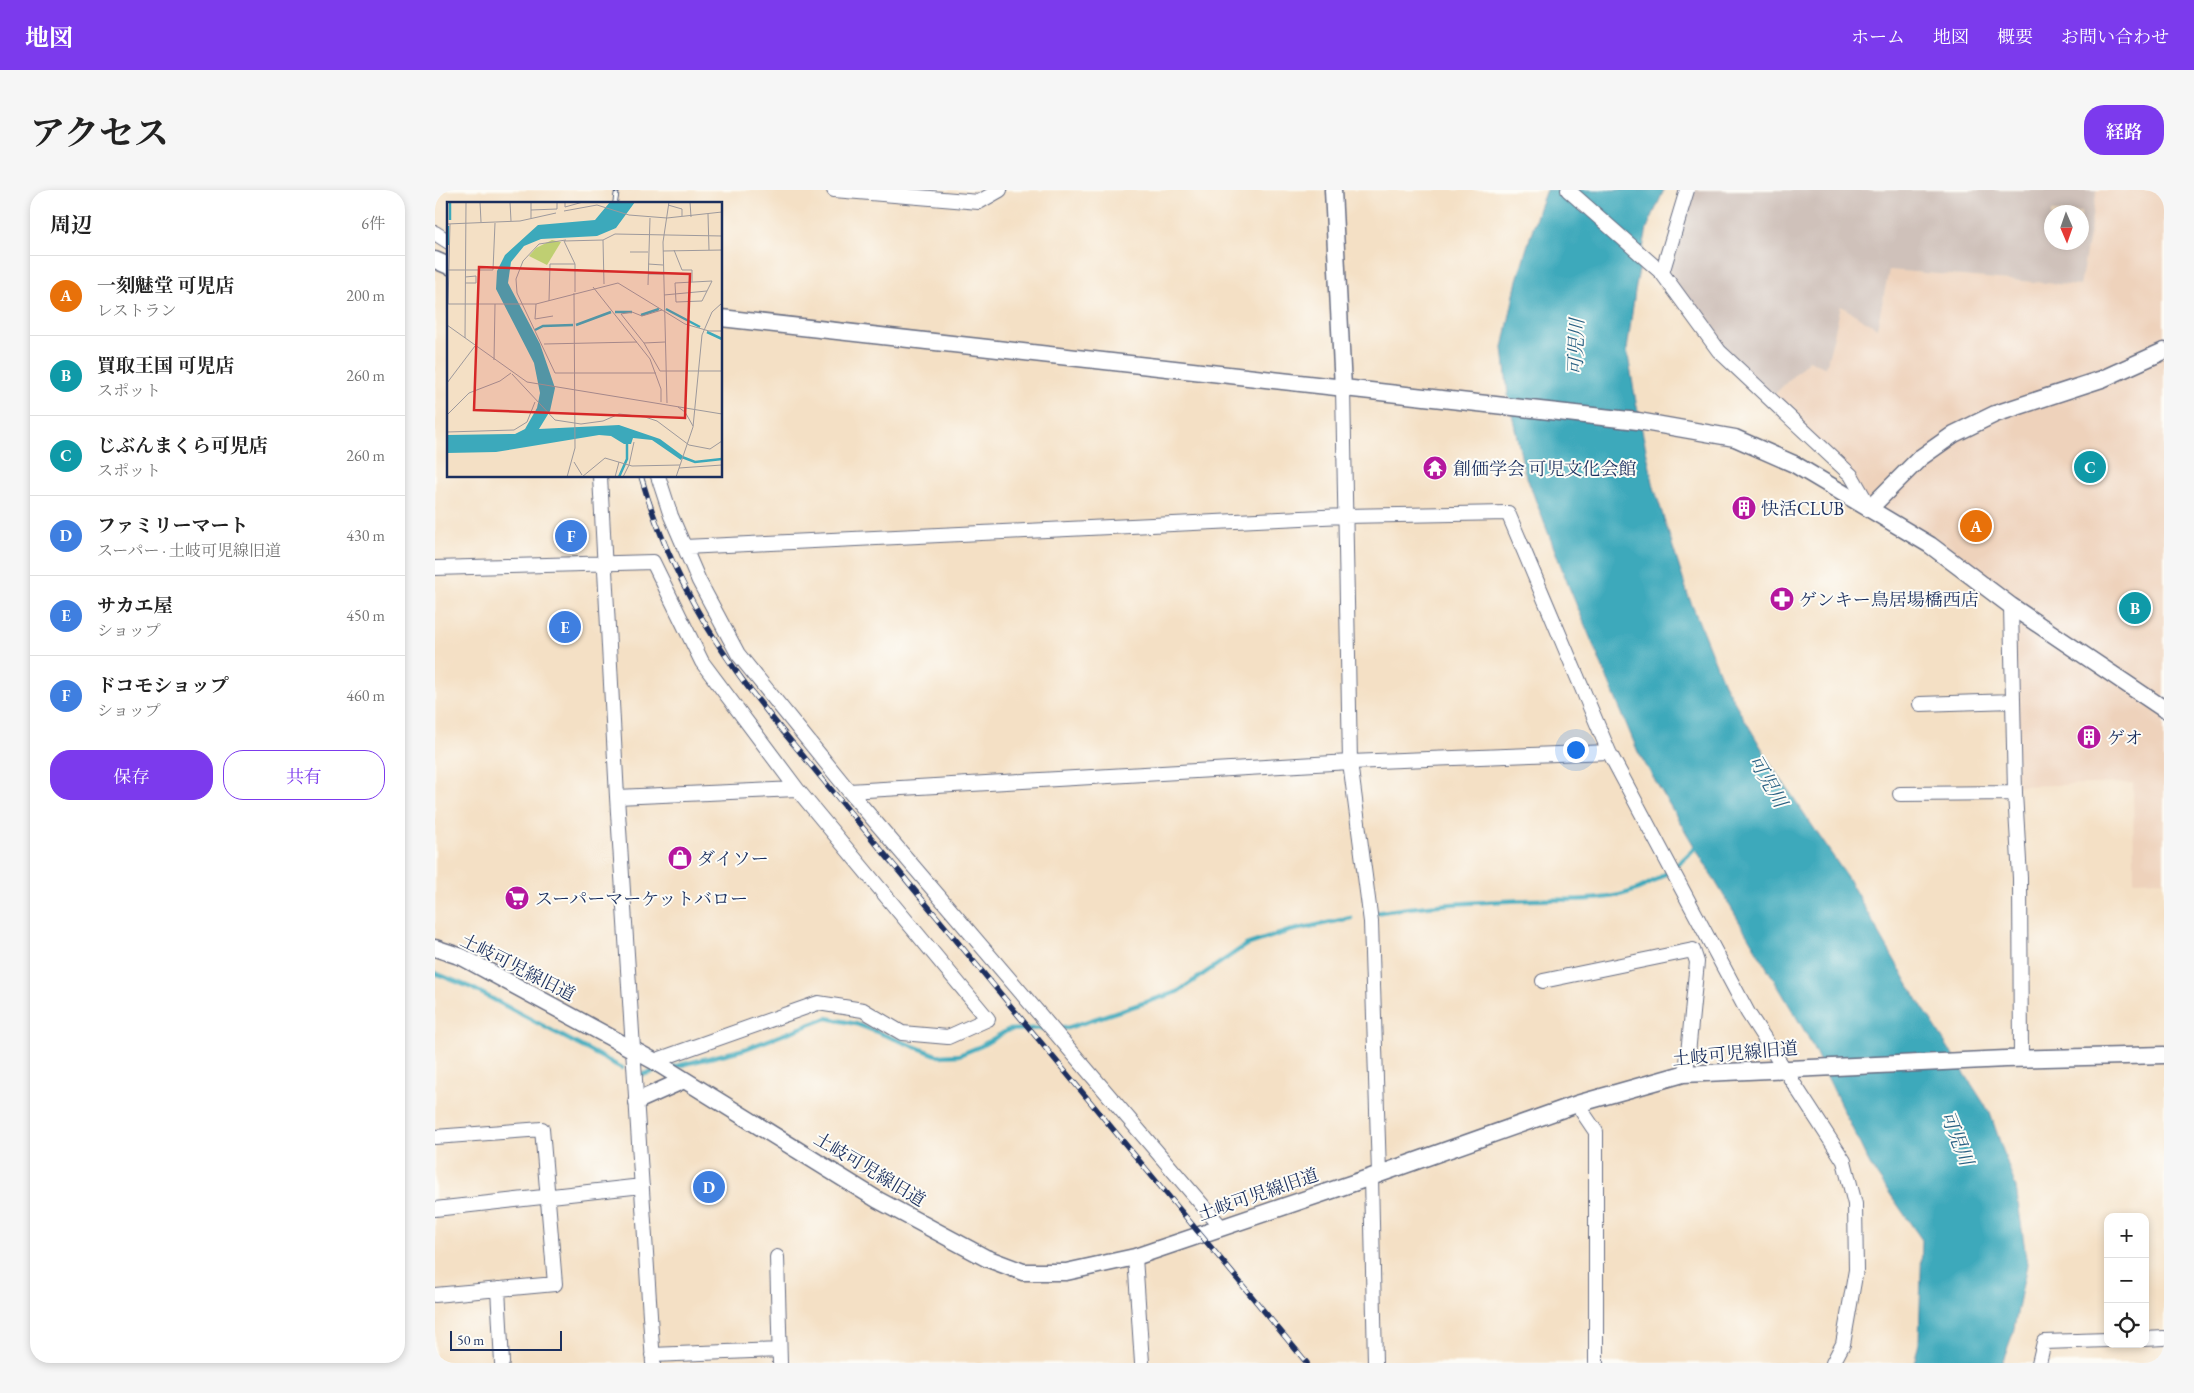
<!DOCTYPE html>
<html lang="ja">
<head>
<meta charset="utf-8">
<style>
	:root { --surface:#fff; --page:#f6f6f6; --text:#222; --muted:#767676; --line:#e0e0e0; --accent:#7c3aed }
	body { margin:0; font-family:"EB Garamond","Noto Serif JP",serif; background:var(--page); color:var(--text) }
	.controls { position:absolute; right:15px; bottom:15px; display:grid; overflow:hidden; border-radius:10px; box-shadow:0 2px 8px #0003 }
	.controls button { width:45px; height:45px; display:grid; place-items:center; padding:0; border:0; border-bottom:1px solid var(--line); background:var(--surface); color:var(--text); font:25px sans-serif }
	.compass { position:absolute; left:1609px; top:15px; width:45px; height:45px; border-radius:50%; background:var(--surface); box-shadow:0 2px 8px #0003; rotate:178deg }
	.scale { position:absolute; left:15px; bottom:12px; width:112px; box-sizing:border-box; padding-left:5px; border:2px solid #1b2f5e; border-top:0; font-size:14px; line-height:18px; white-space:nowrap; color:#1b2f5e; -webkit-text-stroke:4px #fdfcf7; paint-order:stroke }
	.you { position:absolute; left:1140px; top:559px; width:18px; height:18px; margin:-12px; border:4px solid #fff; border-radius:50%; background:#1a73e8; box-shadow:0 0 0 8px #1a73e833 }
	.badge { display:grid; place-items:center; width:32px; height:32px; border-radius:50%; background:var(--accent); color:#fff; font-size:16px; font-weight:700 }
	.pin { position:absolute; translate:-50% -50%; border:2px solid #fff; box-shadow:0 1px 5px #0006 }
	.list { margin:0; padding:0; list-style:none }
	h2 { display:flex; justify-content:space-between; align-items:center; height:65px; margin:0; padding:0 20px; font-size:21px }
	h2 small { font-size:16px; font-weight:400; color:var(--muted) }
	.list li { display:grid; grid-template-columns:32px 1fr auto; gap:15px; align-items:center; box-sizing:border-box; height:80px; padding:0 20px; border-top:1px solid var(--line) }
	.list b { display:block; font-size:19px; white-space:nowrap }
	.list p { margin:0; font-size:16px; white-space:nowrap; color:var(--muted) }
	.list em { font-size:16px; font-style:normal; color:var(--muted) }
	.actions { display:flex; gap:10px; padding:15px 20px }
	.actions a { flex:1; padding:11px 0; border:1px solid var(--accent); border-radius:20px; text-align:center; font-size:18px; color:var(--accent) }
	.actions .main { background:var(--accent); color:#fff }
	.icon { flex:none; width:28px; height:28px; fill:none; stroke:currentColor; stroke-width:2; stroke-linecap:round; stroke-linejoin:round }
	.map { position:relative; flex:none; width:1729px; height:1173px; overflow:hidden; border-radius:20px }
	header { display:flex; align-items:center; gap:30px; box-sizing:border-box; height:70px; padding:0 25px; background:var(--accent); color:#fff }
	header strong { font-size:24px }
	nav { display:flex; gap:28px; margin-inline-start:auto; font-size:18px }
	.intro { display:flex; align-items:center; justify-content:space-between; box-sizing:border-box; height:120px; padding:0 30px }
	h1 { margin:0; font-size:35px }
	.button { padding:12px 22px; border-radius:20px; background:var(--accent); color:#fff; font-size:18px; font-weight:700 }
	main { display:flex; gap:30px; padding:0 30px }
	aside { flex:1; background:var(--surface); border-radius:20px; box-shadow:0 2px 8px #0003 }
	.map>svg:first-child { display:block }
</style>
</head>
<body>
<header>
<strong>地図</strong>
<nav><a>ホーム</a><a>地図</a><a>概要</a><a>お問い合わせ</a></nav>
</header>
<div class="intro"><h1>アクセス</h1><a class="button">経路</a></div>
<main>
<aside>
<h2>周辺<small>6件</small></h2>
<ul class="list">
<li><span class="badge" style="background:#e8710a">A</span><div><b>一刻魅堂 可児店</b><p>レストラン</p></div><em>200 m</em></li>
<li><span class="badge" style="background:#0f9aa8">B</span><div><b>買取王国 可児店</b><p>スポット</p></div><em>260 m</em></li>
<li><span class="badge" style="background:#0f9aa8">C</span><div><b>じぶんまくら可児店</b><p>スポット</p></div><em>260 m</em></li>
<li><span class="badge" style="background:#3f7fe0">D</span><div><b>ファミリーマート</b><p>スーパー · 土岐可児線旧道</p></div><em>430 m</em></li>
<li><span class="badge" style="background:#3f7fe0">E</span><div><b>サカエ屋</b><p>ショップ</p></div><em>450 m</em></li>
<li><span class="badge" style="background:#3f7fe0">F</span><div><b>ドコモショップ</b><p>ショップ</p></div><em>460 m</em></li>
</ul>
<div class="actions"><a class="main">保存</a><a>共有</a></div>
</aside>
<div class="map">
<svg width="1729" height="1173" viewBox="0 0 1729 1173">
	<rect width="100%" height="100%" fill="#fdfcf7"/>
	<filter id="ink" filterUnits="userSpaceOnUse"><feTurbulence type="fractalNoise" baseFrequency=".02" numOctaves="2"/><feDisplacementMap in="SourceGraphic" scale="10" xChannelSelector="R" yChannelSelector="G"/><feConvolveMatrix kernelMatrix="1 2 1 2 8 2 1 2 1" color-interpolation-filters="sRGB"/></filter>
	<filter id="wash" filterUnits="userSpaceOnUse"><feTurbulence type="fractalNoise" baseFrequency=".0096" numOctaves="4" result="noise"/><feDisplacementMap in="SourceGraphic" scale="20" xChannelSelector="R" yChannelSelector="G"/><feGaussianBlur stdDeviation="1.12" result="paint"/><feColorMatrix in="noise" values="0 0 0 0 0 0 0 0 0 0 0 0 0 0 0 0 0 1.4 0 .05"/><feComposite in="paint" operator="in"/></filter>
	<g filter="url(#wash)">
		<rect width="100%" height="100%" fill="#f4e0c5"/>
		<path fill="#eed2bb" d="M 1662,0 L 1729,0 L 1729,690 L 1699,691 L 1698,593 L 1580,596 L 1576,416 L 1435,318 L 1416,285 L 1335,209 L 1374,170 L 1391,177 L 1406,116 L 1442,137 L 1454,80 L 1645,96 Z"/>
		<path fill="#cfc1ba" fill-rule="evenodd" d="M 1252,0 L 1662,0 L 1645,96 L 1454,80 L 1442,138 L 1406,116 L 1391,178 L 1374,170 L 1335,209 L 1284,161 L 1227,83 ZM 1616,22 L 1646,22 L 1646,52 L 1616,52 Z"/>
		<path fill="#3ca9bb" stroke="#2c6c8c" d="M 1111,0 L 1229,0 L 1212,38 L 1200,101 L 1192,160 L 1201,212 L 1219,297 L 1253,405 L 1289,494 L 1337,576 L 1412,687 L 1479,804 L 1555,923 L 1581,998 L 1592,1074 L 1578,1143 L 1567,1173 L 1479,1173 L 1484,1152 L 1487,1050 L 1435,975 L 1372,845 L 1203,562 L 1134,397 L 1089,280 L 1073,205 L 1068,158 L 1082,90 L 1104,18 Z"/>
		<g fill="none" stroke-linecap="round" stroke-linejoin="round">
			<path stroke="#3ca9bb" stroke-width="4.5" d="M 940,723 C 992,714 1044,712 1096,710 C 1130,709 1171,713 1203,699 C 1229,688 1244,674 1264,654
				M 0,783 L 37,798 L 187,878
				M 619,838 L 632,838 L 742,802 L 811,755 L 854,741 L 916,728
				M 238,877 L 310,859 L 392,828 L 421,834 L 504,866 L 524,865 L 546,856 L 573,840 L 612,838
				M 202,886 L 225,880"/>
		</g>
	</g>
	<g filter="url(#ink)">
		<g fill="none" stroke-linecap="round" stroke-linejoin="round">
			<defs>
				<path id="minor" d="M 399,0 L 544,12 L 565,0
					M 1133,0 L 1227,83 L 1284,161 L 1416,285 L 1435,318
					M 0,43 L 14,52
					M 1227,83 L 1252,0
					M 908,198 L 915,572 L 936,732 L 944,983
					M 165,286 L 182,607 L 218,1173
					M 223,286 L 236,326 L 264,391 L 303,464 L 414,601 L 787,1038
					M 249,357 L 909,326 L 1073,323 L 1174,562 L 1313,823 L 1409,971 L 1420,1014 L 1421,1080 L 1408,1154 L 1398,1173
					M 0,378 L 218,372 L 267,472 L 362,599
					M 1576,416 L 1580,603 L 1585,688 L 1586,869
					M 1485,514 L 1578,511
					M 414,601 L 915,572 L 1174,562
					M 1465,604 L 1580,603
					M 182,607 L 362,599 L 553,829 L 513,847 L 467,843 L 428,820 L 383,813 L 219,871
					M 1108,791 L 1258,760 L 1262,772 L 1251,884
					M 1142,914 L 1161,942 L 1161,1173
					M 0,947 L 107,939 L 120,1094 L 0,1105
					M 936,987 L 940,1173
					M 0,1019 L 207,996
					M 342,1067 L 345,1173
					M 700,1067 L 707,1173
					M 63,1099 L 67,1173
					M 1710,1149 L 1729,1148
					M 217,1165 L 344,1160
					M 1604,1173 L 1609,1152 L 1673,1150"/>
				<path id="tertiary" d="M 898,0 L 908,198
					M 0,70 L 14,76
					M 286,128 L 1203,231 L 1300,248 L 1359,274 L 1495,355 L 1576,416 L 1729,519
					M 1435,318 L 1485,268 L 1519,244 L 1560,224 L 1667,189 L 1729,161
					M 0,758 L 27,767 L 219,871 L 443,1010 L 551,1068 L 588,1082 L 631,1082 L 700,1067 L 936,987 L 1142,914 L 1248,884 L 1571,869 L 1729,865
					M 202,911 L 249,890"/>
			</defs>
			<use href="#minor" stroke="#676d82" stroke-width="16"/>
			<use href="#tertiary" stroke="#676d82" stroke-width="19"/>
			<use href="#minor" stroke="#fff" stroke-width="14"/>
			<use href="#tertiary" stroke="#fff" stroke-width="16"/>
			<defs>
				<path id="rail" d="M 180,14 L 182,0
					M 206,286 C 225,353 257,418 297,475 C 313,499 332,521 350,544 L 872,1173"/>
			</defs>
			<use href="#rail" stroke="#1b2f5e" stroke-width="5.5"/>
			<use href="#rail" stroke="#fdfcf7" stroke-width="4" stroke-dasharray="11" stroke-linecap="butt"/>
		</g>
	</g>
	<defs>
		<symbol id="temple-disc" viewBox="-11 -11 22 22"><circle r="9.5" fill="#b5179e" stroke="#fdfcf7"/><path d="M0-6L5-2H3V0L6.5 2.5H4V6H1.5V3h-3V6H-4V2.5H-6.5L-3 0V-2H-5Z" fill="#fff"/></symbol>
		<symbol id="building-disc" viewBox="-11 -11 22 22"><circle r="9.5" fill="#b5179e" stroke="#fdfcf7"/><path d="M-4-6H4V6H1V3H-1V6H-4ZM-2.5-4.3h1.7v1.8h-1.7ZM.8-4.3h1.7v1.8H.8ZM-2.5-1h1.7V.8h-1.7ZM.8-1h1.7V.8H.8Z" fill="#fff"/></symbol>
		<symbol id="pharmacy-disc" viewBox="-11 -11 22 22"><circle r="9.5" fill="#b5179e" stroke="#fdfcf7"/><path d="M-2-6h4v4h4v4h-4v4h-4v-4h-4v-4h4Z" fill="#fff"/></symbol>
		<symbol id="shop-disc" viewBox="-11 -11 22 22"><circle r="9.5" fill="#b5179e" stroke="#fdfcf7"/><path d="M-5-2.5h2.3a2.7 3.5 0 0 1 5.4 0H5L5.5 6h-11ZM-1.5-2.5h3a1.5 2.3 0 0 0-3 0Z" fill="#fff"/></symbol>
		<symbol id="supermarket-disc" viewBox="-11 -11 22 22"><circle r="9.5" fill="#b5179e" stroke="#fdfcf7"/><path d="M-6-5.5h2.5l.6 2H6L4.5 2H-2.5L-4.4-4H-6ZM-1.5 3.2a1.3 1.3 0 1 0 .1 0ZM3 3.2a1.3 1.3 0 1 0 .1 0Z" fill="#fff"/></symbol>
	</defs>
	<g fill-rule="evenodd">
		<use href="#temple-disc" x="986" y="264" width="28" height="28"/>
		<use href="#building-disc" x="1295" y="304" width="28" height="28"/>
		<use href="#pharmacy-disc" x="1333" y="395" width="28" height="28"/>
		<use href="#building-disc" x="1640" y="533" width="28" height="28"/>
		<use href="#shop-disc" x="231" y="654" width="28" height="28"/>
		<use href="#supermarket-disc" x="68" y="694" width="28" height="28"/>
	</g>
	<g text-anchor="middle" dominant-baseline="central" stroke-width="4" stroke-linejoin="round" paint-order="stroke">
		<g font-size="18" fill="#1b2f5e" stroke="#fdfcf7" text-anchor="start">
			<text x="1018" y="278">創価学会 可児文化会館</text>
			<text x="1326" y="318">快活CLUB</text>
			<text x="1364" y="409">ゲンキー鳥居場橋西店</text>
			<text x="1672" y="547">ゲオ</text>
			<text x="262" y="668">ダイソー</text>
			<text x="100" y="708">スーパーマーケットバロー</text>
		</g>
		<g font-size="18" fill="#1b2f5e" stroke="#fdfcf7">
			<text transform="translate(83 777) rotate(27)">土岐可児線旧道</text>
			<text transform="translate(1300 863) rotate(-5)">土岐可児線旧道</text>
			<text transform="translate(435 979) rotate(31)">土岐可児線旧道</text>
			<text transform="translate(823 1004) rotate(-19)">土岐可児線旧道</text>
		</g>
		<g font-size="19" font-style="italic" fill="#286083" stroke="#fdfcf7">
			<text transform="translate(1141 157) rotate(-88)">可児川</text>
			<text transform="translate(1333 591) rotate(60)">可児川</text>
			<text transform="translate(1522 948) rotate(68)">可児川</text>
		</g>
	</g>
	<g transform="translate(12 12)">
		<rect width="275" height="275" fill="#f4e0c5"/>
		<path d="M 105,38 L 114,40 L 100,63 L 82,54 L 89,46 Z" fill="#bfcf72"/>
		<path d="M 163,0 L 188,0 L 169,26 L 150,34 L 94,37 L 77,44 L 64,60 L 61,81 L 93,142 L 108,186 L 103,209 L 92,227 L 172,223 L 213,237 L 236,254 L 234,258 L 205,238 L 186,236 L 184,242 L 177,242 L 164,234 L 152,233 L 49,250 L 0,251 L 0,233 L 68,232 L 78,227 L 90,206 L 93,191 L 87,161 L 49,87 L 50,69 L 58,53 L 91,23 L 148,18 Z" fill="#3ca9bb"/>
		<path fill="none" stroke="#3ca9bb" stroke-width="2.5" d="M 3,18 L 3,0M 1,24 L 1,43M 219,107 L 253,125M 168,110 L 185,110M 194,113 L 212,107M 129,123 L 164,110M 88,128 L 96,124 L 126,123M 260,130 L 275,137M 235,255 L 248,260 L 275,257M 172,275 L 180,257 L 180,238"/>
		<path fill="none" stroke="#9d999c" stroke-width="1" d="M 33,0 L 34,20M 63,0 L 64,19M 118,0 L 118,5 L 136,0M 243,0 L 244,15M 221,3 L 235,7 L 235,14M 84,8 L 110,7 L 110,0M 117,9 L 150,3 L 182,13 L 220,16 L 275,10M 261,12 L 262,48M 84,16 L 84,0M 0,22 L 73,19 L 109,11M 119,38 L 92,42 L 76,59 L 69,77 L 70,91 L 108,171 L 209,171M 227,48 L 235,68 L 245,68 L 245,80M 216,49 L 275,48M 183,50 L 201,50M 128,62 L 117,39 L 156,38M 201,62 L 216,63M 0,68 L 46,68 L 48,21M 201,72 L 217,72M 18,75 L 29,74 L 29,81 L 18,81M 265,79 L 255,99 L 229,100 L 228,81 ZM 157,82 L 156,38 L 168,32 L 275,34M 201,83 L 203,16M 146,85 L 203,157 L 214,187 L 214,200M 217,93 L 260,89M 102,99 L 103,62 L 128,62 L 128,90M 0,102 L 89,102 L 171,81 L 238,122 L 262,129 L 275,129M 1,102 L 3,22M 89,102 L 88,117 L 106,114M 215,108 L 195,114 L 185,110 L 174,112 L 197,141 L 218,140M 0,123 L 80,180 L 275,212M 18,136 L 19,0M 197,141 L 213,169 L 275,169M 97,142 L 190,140M 47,158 L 48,102M 65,172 L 108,218 L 134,222 L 156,219 L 172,212 L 198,215 L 210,219 L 242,243 L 263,247 L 275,239M 0,181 L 28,144M 220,201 L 216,40 L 222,0M 231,205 L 238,210 L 246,224M 0,213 L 22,191 L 53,179 L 64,171M 0,230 L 67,228 L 80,220 L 88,200M 127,260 L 135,273M 232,266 L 275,263M 120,275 L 128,246 L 127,91M 135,275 L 158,256 L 185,264 L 233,263M 168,275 L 172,260M 176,275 L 182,263 L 187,240M 229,275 L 246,225 L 255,133 L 265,110 L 275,101"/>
		<path fill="#d62828" fill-opacity="0.15" stroke="#d62828" stroke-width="2.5" d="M 32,65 L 243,72 L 238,216 L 27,208 Z"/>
		<rect width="275" height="275" fill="none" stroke="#1b2f5e" stroke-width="2.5"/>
	</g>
</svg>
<div class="controls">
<button>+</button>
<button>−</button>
<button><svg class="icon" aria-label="locate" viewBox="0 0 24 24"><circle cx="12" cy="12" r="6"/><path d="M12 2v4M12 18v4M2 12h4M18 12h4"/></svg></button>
</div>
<svg class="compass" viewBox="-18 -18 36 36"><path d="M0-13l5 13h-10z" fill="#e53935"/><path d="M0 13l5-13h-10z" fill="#767676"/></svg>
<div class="scale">50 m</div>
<div class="you"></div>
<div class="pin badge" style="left:1541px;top:336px;background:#e8710a">A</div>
<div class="pin badge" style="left:1700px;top:418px;background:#0f9aa8">B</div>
<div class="pin badge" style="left:1655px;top:277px;background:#0f9aa8">C</div>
<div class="pin badge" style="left:274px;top:997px;background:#3f7fe0">D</div>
<div class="pin badge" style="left:130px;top:437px;background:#3f7fe0">E</div>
<div class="pin badge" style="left:136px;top:346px;background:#3f7fe0">F</div>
</div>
</main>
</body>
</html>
